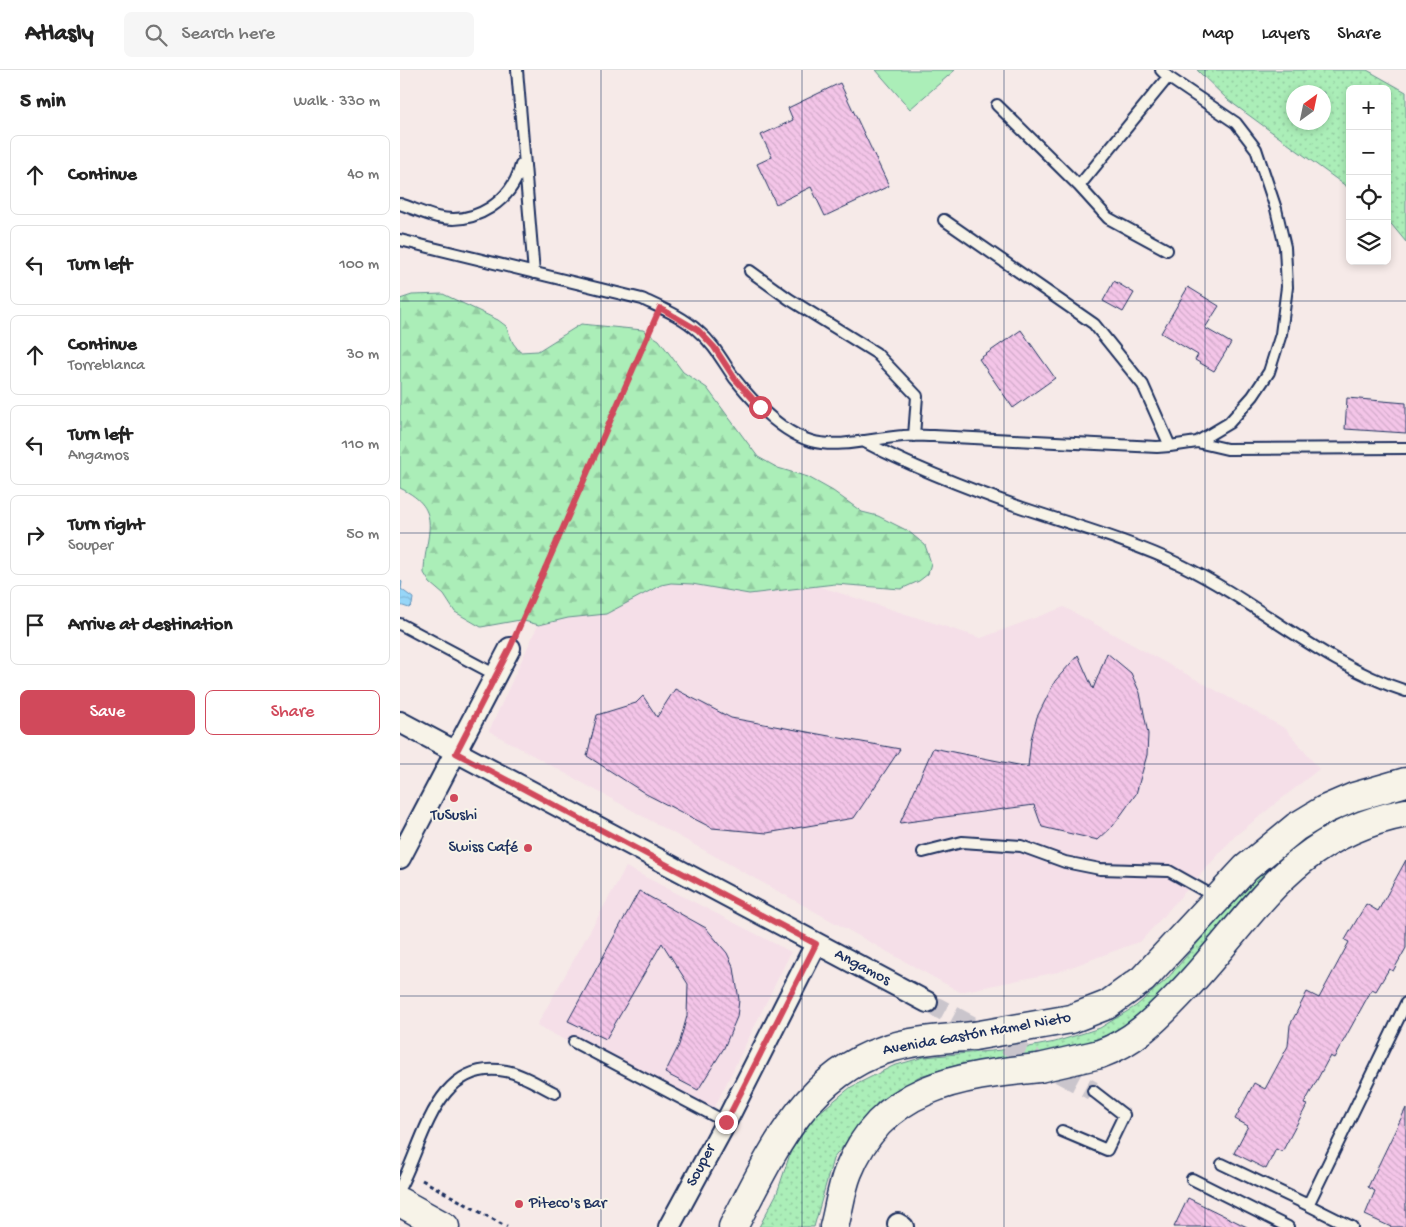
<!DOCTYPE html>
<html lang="en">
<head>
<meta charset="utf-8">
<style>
	:root { --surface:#fff; --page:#f6f6f6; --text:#222; --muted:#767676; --line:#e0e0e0; --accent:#d1495b }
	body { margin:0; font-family:"Gochi Hand",sans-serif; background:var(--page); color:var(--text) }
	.controls { position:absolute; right:15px; top:15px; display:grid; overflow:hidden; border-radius:8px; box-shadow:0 2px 8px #0003 }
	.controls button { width:45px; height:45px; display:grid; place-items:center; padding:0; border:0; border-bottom:1px solid var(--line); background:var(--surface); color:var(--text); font:25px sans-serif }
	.compass { position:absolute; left:886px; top:15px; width:45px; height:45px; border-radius:50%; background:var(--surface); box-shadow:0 2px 8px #0003; rotate:33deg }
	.stop { position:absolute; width:15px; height:15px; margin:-11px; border:4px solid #d1495b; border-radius:50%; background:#fff }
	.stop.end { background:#d1495b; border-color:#fff; box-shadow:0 1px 5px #0008 }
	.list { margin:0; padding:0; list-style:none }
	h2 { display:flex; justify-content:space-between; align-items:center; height:65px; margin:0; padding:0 20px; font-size:21px }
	h2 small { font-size:16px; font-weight:400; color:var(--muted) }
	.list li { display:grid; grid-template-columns:32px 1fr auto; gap:15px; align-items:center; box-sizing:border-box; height:80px; margin:0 10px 10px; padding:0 10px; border:1px solid var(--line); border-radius:8px }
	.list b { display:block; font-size:19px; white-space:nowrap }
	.list p { margin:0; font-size:16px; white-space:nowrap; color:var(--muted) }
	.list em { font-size:16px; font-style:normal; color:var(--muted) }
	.actions { display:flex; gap:10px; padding:15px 20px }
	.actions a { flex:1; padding:11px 0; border:1px solid var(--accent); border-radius:8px; text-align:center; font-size:18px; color:var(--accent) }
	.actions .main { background:var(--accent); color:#fff }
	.icon { flex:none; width:28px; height:28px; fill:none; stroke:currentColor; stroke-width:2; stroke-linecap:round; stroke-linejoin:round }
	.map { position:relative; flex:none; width:1006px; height:1157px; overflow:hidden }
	header { display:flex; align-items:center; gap:30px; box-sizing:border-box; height:70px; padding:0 25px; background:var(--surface); border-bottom:1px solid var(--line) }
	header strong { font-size:24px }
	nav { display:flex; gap:28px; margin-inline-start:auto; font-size:18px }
	.search { width:350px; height:45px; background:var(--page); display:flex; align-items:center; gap:12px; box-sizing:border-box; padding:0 18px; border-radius:8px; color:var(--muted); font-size:19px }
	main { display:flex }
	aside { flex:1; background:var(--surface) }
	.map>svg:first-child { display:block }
</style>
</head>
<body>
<header>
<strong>Atlasly</strong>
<div class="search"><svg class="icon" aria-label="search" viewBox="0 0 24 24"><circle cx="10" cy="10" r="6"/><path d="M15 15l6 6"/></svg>Search here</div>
<nav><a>Map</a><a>Layers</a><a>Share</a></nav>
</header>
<main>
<aside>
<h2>5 min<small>Walk · 330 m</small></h2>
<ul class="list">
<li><svg class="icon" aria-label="ahead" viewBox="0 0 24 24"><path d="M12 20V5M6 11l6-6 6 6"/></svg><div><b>Continue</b></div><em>40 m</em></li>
<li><svg class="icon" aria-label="left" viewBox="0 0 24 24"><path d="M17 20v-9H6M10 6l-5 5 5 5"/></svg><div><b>Turn left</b></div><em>100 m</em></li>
<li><svg class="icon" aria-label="ahead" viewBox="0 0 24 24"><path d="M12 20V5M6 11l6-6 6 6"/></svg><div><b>Continue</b><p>Torreblanca</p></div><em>30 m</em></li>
<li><svg class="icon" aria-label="left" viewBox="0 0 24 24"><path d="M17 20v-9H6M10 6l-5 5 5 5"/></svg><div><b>Turn left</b><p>Angamos</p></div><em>110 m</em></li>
<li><svg class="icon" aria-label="right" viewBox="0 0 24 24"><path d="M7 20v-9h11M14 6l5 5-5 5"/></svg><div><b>Turn right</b><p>Souper</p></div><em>50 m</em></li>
<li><svg class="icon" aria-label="arrive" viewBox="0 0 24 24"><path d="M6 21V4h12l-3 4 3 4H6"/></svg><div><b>Arrive at destination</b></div></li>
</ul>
<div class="actions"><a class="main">Save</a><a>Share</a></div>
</aside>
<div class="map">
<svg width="1006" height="1157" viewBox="0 0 1006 1157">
	<defs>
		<pattern id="grass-dots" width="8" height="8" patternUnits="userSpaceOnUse" patternTransform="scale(1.25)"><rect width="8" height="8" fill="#abeeb8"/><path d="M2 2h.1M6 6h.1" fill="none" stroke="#93cca1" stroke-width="1.8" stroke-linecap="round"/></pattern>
		<pattern id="forest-firs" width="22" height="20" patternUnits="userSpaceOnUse" patternTransform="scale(1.25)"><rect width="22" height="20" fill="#abeeb8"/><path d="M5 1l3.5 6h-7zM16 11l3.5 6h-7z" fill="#93cca1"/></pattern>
		<pattern id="water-waves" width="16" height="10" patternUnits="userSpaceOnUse" patternTransform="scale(1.25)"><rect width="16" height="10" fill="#97d6f8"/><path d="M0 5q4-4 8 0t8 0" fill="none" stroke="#82b8d7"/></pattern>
		<pattern id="building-back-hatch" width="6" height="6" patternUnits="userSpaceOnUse" patternTransform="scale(1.25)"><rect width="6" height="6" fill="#f4c5e8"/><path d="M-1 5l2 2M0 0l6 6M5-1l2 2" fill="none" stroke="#d1aac9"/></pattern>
	</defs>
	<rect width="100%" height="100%" fill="#f6eae8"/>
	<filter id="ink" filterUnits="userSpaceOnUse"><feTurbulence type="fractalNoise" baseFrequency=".02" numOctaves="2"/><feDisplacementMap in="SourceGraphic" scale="10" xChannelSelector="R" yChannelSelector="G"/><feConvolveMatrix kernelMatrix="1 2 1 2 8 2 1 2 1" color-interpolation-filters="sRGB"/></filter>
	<g filter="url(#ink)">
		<path fill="#f5dfe8" d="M 197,427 L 377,503 L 581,568 L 664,537 L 886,659 L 919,699 L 835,766 L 741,871 L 658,902 L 560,922 L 89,661 Z
			M 226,797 L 391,882 L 309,1049 L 137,955 Z"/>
		<path fill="url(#grass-dots)" stroke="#638e8b" fill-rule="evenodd" d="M 797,0 L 967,0 L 1006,22 L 1006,172 L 987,149 L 987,19 L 950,19 L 950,119 L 828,30 ZM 894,22 L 924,22 L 924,52 L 894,52 Z
			M 1006,727 L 1006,736 L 972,743 L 765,922 L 716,962 L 668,979 L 560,994 L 520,1006 L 478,1032 L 433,1089 L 414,1157 L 359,1157 L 377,1123 L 391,1081 L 415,1046 L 451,1017 L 493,996 L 524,987 L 624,978 L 655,972 L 700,958 L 736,936 L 767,909 L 839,824 L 890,774 L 949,742 Z"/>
		<path fill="url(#forest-firs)" stroke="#638e8b" d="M 43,224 L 98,250 L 106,256 L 113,273 L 120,282 L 138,281 L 181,254 L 243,260 L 259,270 L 283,302 L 307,318 L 358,387 L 378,398 L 408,407 L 433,421 L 462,442 L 478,446 L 508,461 L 525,475 L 531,493 L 528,504 L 519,511 L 501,519 L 435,514 L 349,524 L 292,514 L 271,513 L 261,515 L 206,544 L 168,548 L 139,555 L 120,550 L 81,557 L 55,542 L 44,525 L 30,513 L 24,503 C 24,465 46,440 0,418 L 0,229 L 12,225 Z"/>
		<path fill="#abeeb8" stroke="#638e8b" d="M 476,0 L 555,0 L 510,39 Z"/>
		<path fill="url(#water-waves)" stroke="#6593ba" d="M 0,510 L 2,512 L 1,519 L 13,528 L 12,535 L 9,538 L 0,535 Z"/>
		<path fill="url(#building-back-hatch)" stroke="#1b2f5e" d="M 440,13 L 489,116 L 425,146 L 411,117 L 376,134 L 357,94 L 372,87 L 361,65 L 393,50 L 388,38 Z
			M 714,211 L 734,223 L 723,242 L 703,231 Z
			M 788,217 L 819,236 L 805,258 L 831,273 L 814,301 L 795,290 L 798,285 L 761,263 Z
			M 621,260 L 655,308 L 613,338 L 579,289 Z
			M 947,328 L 1006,333 L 1006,363 L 945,359 Z
			M 707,583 L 731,603 L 740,623 L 748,664 L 747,685 L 736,724 L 713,756 L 698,770 L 642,757 L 634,735 L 500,753 L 533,678 L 628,697 L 631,669 L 637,647 L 655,611 L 678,585 L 693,619 Z
			M 275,619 L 331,648 L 500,679 L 454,748 L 367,763 L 312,758 L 246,724 L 187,686 L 197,645 L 236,633 L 243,626 L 257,647 Z
			M 1006,790 L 1006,878 L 993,901 L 989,899 L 976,921 L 972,919 L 934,988 L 930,986 L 904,1034 L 907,1035 L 882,1082 L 876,1079 L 866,1099 L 834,1083 L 848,1056 L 835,1049 L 854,1013 L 865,1019 L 888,976 L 890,955 L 907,922 L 919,928 L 949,872 L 945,870 L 966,834 L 978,841 Z
			M 239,821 L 306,858 L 327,883 L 334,898 L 339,930 L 337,947 L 324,978 L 298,1020 L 265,1003 L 279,975 L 287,946 L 288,914 L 262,873 L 206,969 L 168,951 Z
			M 1006,1038 L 1006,1157 L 991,1157 L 965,1145 L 975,1121 L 968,1117 Z
			M 788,1128 L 847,1157 L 774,1157 Z"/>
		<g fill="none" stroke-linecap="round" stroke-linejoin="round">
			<path stroke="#cac5cc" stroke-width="20" stroke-dasharray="20 10" stroke-linecap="butt" d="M 527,932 L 693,1021"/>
			<defs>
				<path id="service" d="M 117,0 L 134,203
					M 597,35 L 679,116 L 768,7
					M 679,116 L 708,148 L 767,180
					M 0,134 C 12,138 25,144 37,147 C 75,156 112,131 121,95
					M 544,150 L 694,254 L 743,315 L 770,376
					M 0,170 L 242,229 C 261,238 282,246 298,261 C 314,274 323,292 335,309 C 354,333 381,362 411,371 C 438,379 475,368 503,366 C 513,365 523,366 533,366 L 757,377 L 770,376 L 797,372 L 829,353 L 853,326 L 869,302 L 881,264 L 887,217 L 885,177 L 876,139 L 856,79 L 836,53 L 768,7 L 761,0
					M 350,201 L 389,229 L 476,283 L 517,326 L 514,366
					M 463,371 C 514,398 568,419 623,438 C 677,456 731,471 783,496 C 859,533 924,595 1006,621
					M 797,372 L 827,379 L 1006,378
					M 0,554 L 96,605
					M 523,782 L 562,772 L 621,776 L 665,792 L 700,799 L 769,801 L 817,828
					M 174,972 L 326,1052
					M 662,1061 L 707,1080 L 724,1045 L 693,1021
					M 822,1094 L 908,1135
					M 792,1109 L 888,1157
					M 0,1117 C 24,1072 36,988 106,1001 C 123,1004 140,1016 155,1023
					M 952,1157 L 908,1135 L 1006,933"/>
				<path id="minor" d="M 0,652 L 527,932
					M 0,788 L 110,578
					M 498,1154 L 503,1157
					M 269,1157 L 326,1052 L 416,874"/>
				<path id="secondary" d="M 671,949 L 707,935 L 743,909 L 846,798 L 896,757 L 924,740 L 954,727 L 1006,712
					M 700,984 C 733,972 754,951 778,926 C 855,847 887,766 1006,743
					M 0,1132 L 45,1157
					M 333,1157 C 370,1087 403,1007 484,980 C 512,970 545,969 574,966
					M 434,1157 C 439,1139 441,1119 448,1102 C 482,1016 559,1006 639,998"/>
			</defs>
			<use href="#service" stroke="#1b2f5e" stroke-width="14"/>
			<use href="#minor" stroke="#1b2f5e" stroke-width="24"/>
			<use href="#secondary" stroke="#1b2f5e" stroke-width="31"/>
			<path stroke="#1b2f5e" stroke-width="3" stroke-dasharray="4 4" stroke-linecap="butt" d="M 118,559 L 253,254
				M 22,1110 L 107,1157"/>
			<use href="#service" stroke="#f7f3e8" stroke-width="10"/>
			<use href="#minor" stroke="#f7f3e8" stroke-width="20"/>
			<use href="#secondary" stroke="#f7f3e8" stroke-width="28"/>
			<defs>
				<path id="secondary-bridge" d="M 574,966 L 671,949
					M 639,998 L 700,984"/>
			</defs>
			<use href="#secondary-bridge" stroke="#1b2f5e" stroke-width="31" stroke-linecap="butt"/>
			<use href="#secondary-bridge" stroke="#f7f3e8" stroke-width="28"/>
		</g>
	</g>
	<g fill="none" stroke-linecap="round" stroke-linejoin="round" filter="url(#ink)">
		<path stroke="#d1495b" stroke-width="6" d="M 326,1052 L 416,874 L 56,683 L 110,578 L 260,238 L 298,260 L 314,277 L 335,309 L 360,337"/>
	</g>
	<path fill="none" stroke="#1b2f5e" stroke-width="1" stroke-opacity="0.55" d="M 201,0 L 201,1157M 402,0 L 402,1157M 604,0 L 604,1157M 805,0 L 805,1157M 0,231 L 1006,231M 0,463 L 1006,463M 0,694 L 1006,694M 0,926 L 1006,926"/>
	<g fill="#d1495b" stroke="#f7f3e8" stroke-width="2">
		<circle cx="54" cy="728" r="5"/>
		<circle cx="128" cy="778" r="5"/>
		<circle cx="119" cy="1134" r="5"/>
	</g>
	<g text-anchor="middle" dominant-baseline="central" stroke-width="4" stroke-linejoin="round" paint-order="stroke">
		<g font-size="16" fill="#1b2f5e" stroke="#f7f3e8">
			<text x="54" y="746">TuSushi</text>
			<text x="118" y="778" text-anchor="end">Swiss Café</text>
			<text x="129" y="1134" text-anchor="start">Piteco's Bar</text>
		</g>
		<g font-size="16" fill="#1b2f5e" stroke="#f7f3e8">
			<text transform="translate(462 898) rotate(28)">Angamos</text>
			<text transform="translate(577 965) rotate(-10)">Avenida Gastón Hamel Nieto</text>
			<text transform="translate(302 1096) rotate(-62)">Souper</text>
		</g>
	</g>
</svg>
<div class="controls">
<button>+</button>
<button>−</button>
<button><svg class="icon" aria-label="locate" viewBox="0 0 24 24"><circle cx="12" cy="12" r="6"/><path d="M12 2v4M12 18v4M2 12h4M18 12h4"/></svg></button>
<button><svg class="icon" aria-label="layers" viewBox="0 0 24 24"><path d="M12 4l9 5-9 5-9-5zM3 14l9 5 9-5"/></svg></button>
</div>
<svg class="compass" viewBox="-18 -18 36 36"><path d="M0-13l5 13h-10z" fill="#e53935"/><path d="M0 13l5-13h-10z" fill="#767676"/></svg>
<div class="stop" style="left:360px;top:337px"></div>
<div class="stop end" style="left:326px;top:1052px"></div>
</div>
</main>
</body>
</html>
